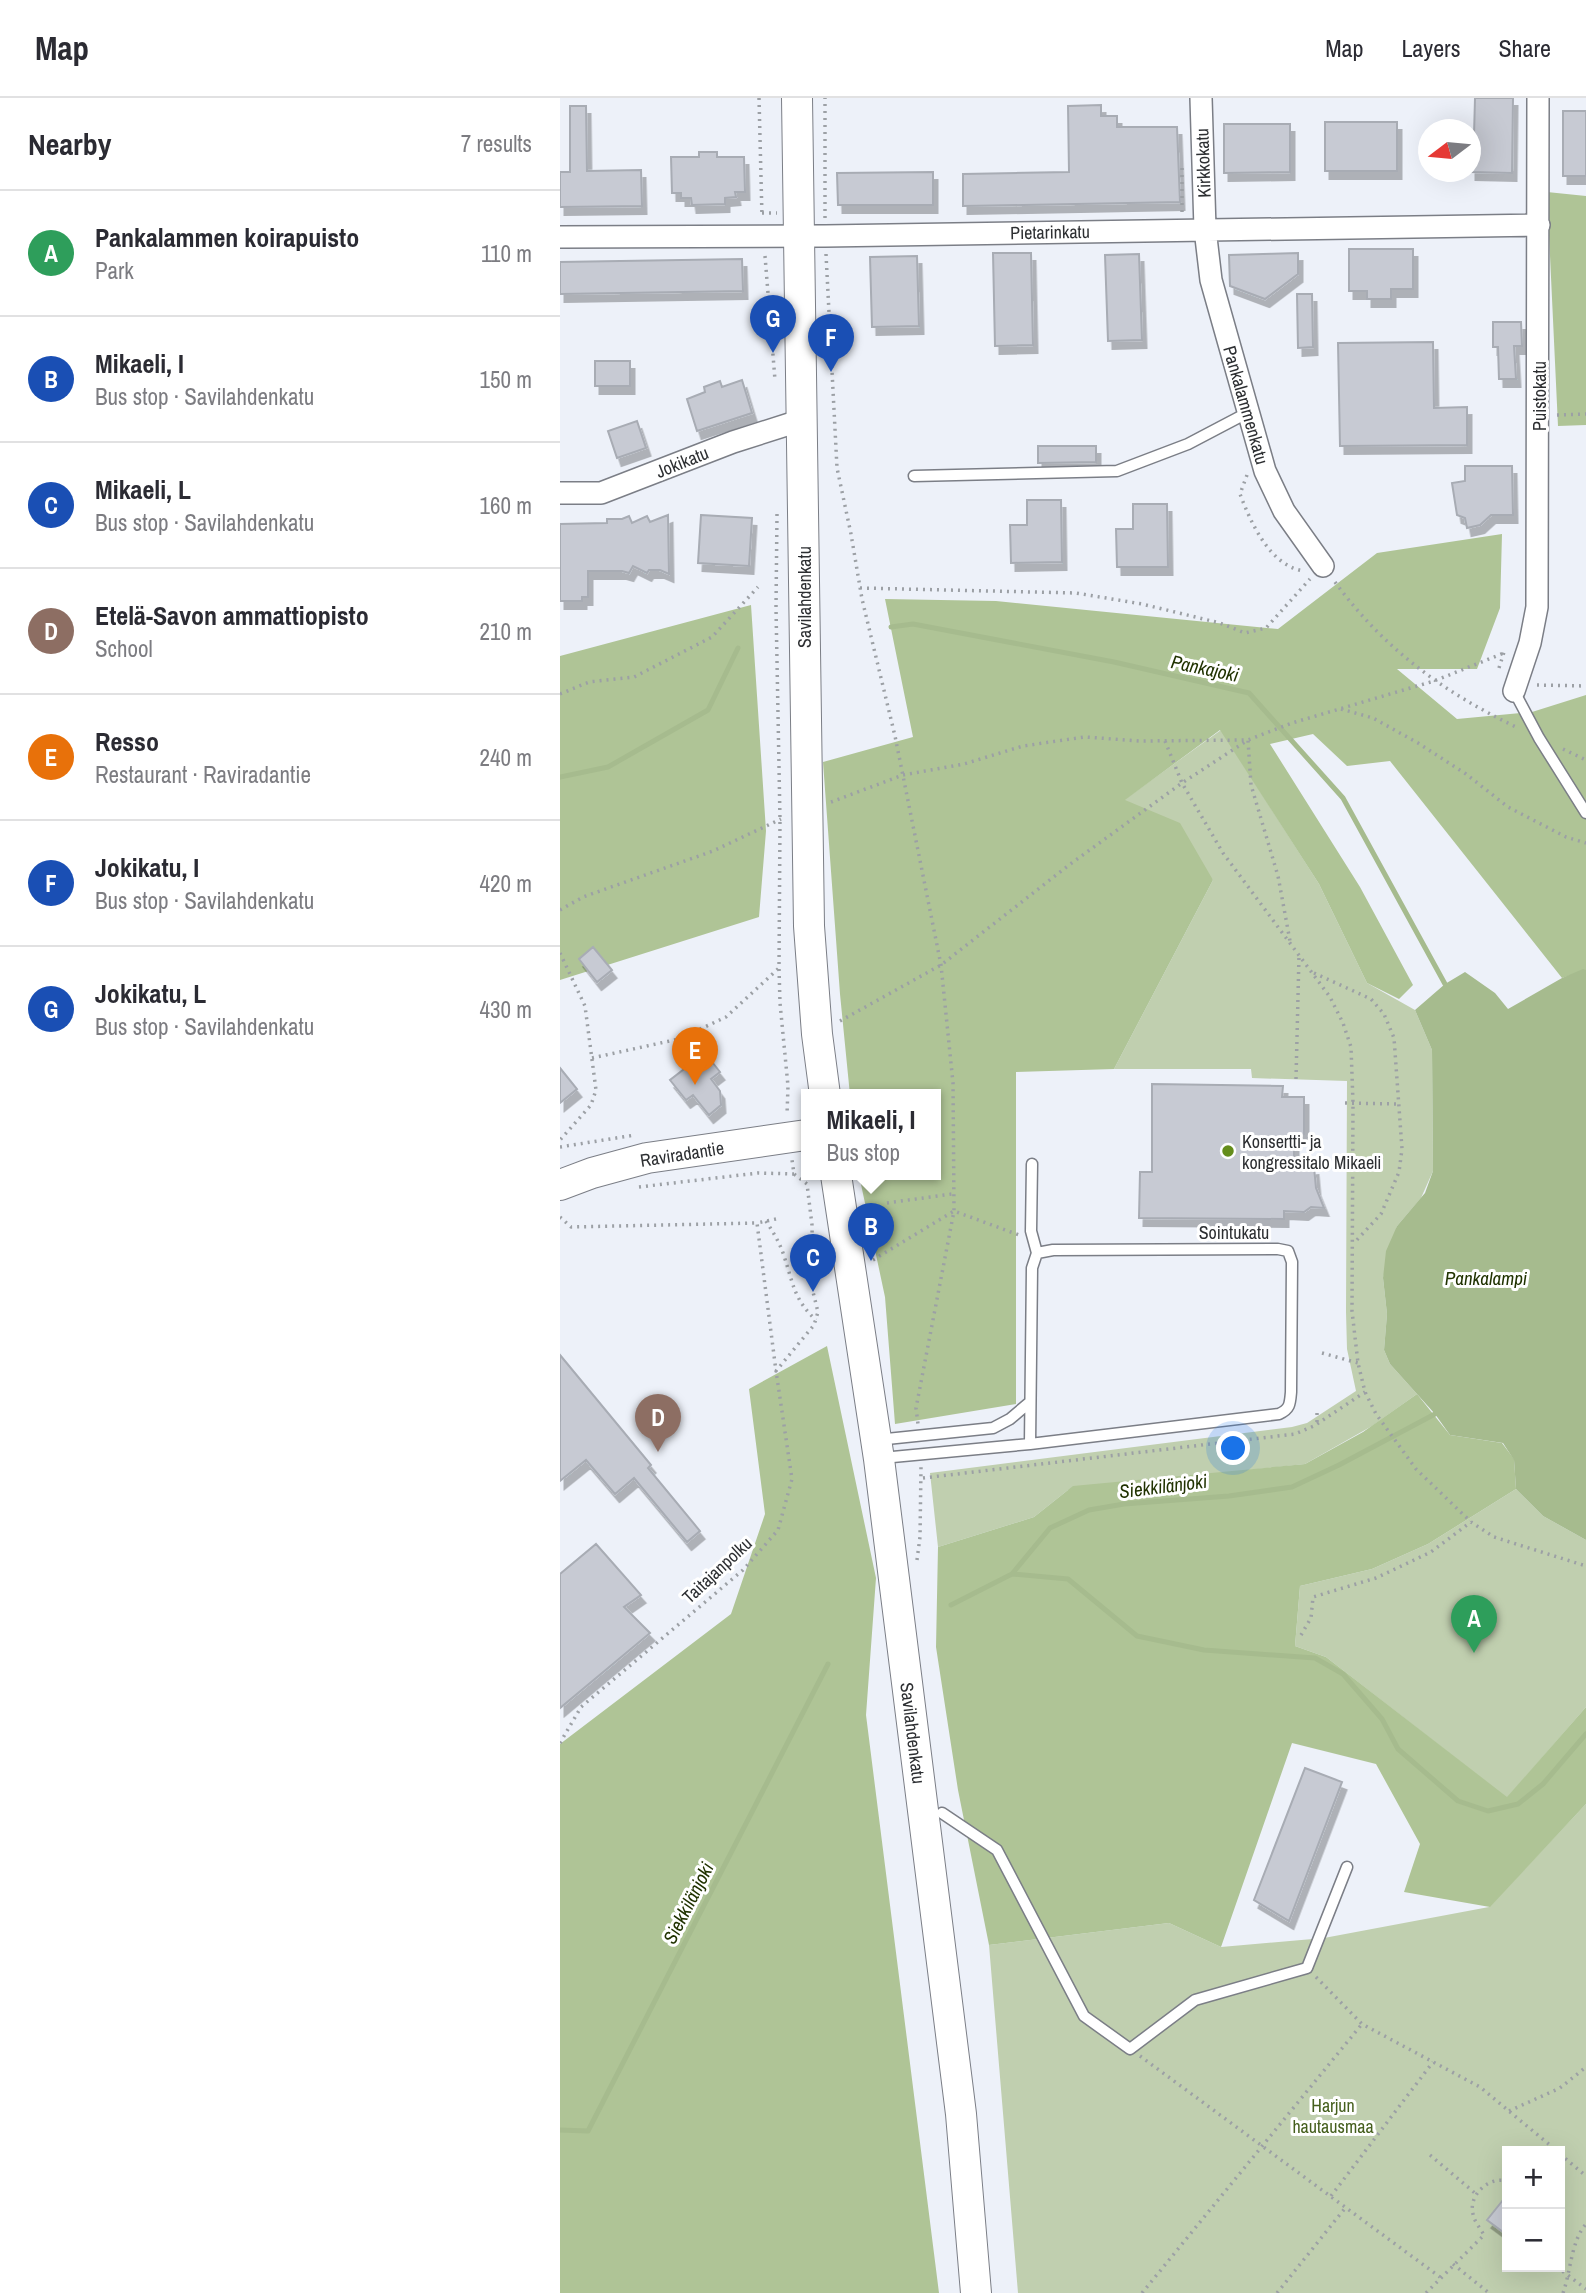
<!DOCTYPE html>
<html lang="en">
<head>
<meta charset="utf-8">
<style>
	:root { --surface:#fff; --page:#f2f2f3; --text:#2b2b33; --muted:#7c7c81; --line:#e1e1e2; --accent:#648d1b }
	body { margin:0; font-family:"Archivo Narrow",sans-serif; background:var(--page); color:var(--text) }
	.controls { position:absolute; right:21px; bottom:21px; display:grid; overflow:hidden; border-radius:0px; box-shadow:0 7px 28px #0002 }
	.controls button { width:63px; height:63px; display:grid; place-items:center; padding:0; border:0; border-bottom:2px solid var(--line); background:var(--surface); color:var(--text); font:35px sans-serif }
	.compass { position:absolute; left:858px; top:21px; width:63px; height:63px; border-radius:50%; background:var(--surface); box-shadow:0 7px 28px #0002; rotate:254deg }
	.you { position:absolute; left:674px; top:1351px; width:24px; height:24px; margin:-18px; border:5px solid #fff; border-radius:50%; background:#1a73e8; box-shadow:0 0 0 10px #1a73e833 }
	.badge { display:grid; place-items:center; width:46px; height:46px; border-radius:50%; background:var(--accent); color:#fff; font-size:23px; font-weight:700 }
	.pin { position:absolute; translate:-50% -58px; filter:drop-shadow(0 2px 4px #0008) }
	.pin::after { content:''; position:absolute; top:37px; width:24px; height:21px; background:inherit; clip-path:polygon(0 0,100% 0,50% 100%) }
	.popup { position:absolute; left:241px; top:991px; width:140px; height:91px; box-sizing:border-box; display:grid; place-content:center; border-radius:0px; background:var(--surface); filter:drop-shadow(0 2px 5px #0005); font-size:23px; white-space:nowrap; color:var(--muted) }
	.popup b { font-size:26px; color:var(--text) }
	.popup::after { content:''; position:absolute; left:50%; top:100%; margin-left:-14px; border:14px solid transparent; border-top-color:var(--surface) }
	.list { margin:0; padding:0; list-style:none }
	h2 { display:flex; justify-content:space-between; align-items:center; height:91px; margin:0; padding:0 28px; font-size:30px }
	h2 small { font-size:23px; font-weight:400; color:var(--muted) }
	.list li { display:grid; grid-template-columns:46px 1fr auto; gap:21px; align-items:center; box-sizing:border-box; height:126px; padding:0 28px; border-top:2px solid var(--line) }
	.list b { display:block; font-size:26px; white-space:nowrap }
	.list p { margin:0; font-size:23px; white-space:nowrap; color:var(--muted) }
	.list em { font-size:23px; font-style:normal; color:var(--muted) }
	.map { position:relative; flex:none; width:1026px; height:2195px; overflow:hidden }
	header { display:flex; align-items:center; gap:42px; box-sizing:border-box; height:98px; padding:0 35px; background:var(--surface); border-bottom:2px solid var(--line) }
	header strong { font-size:33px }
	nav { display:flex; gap:38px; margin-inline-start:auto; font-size:24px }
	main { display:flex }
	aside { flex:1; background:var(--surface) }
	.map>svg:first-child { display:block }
</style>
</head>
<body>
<header>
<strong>Map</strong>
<nav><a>Map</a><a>Layers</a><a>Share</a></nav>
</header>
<main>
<aside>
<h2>Nearby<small>7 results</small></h2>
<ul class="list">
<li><span class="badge" style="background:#2e9e5b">A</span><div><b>Pankalammen koirapuisto</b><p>Park</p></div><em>110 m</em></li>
<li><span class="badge" style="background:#1a4fb4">B</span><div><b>Mikaeli, I</b><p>Bus stop · Savilahdenkatu</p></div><em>150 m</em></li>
<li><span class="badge" style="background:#1a4fb4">C</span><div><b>Mikaeli, L</b><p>Bus stop · Savilahdenkatu</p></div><em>160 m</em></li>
<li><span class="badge" style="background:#8d6e63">D</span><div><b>Etelä-Savon ammattiopisto</b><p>School</p></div><em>210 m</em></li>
<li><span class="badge" style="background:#e8710a">E</span><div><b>Resso</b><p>Restaurant · Raviradantie</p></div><em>240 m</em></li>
<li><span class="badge" style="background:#1a4fb4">F</span><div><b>Jokikatu, I</b><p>Bus stop · Savilahdenkatu</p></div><em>420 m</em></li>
<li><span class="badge" style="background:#1a4fb4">G</span><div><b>Jokikatu, L</b><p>Bus stop · Savilahdenkatu</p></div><em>430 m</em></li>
</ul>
</aside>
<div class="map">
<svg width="1026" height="2195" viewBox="0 0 1026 2195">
	<defs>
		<filter id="shadow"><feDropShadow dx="4.5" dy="8" stdDeviation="0" flood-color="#0004"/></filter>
	</defs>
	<rect width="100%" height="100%" fill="#edf1f9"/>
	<path fill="#c0cfaf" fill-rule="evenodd" d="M 661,632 L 759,786 L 807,885 L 855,912 L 872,952 L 873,1073 L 861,1100 L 837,1128 L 823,1180 L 827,1216 L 824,1252 L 830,1266 L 857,1296 L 812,1328 L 745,1366 L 508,1392 L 474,1419 L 378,1449 L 370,1375 L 732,1329 L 747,1325 L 796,1293 L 787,1251 L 786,1214 L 787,983 L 692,980 L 691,971 L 554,971 L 653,782 L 564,702 Z
		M 956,1391 L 983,1418 L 1026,1442 L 1026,1609 L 947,1700 L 766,1559 L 735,1548 L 740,1488 L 812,1471 L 868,1446 Z
		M 1026,1706 L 1026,2195 L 458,2195 L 429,1847 L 609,1825 L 661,1849 L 764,1840 L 929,1809 ZM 947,2053 L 1000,2053 L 1000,2169 L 947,2169 Z"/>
	<path fill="#afc496" d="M 987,94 L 1026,98 L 1026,327 L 998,328 Z
		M 942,436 L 940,510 L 917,571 L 837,571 L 897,621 L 972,614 L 1026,597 L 1026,872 L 1002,880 L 830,663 L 787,668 L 753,636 L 710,646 L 800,789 L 853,887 L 839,901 L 807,885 L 759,786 L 660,632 L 565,702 L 620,725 L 653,782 L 554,971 L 456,974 L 456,1306 L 335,1326 L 325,1199 L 299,1077 L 376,1077 L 376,997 L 290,997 L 280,896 L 263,664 L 353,639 L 325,501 L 436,503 L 718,531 L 817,455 Z
		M 191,507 L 206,733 L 199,819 L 0,882 L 0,558 Z
		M 267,1248 L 316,1480 L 306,1617 L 379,2195 L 0,2195 L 0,1646 L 171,1516 L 205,1416 L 189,1291 Z
		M 857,1296 L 890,1337 L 942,1345 L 954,1361 L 956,1391 L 868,1446 L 812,1471 L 740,1488 L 735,1548 L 766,1559 L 947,1699 L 1026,1609 L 1026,1706 L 930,1809 L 844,1794 L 860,1746 L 816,1666 L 732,1645 L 661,1849 L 609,1825 L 429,1847 L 398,1692 L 376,1549 L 378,1449 L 474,1419 L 513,1388 L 745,1366 L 803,1334 Z"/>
	<path fill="#a6bb8e" d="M 1023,871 L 1026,872 L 1026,1442 L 983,1418 L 956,1391 L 954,1362 L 943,1345 L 890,1337 L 875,1316 L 830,1266 L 824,1252 L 827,1216 L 823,1180 L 826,1153 L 837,1128 L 865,1095 L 873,1073 L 872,952 L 855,912 L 885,886 L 905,874 L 935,895 L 948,911 L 1002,880 Z"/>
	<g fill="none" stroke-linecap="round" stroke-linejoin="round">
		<path stroke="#a6bb8e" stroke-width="5" d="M 331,529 L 353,526 L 554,564 L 689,595 L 783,700 L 885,886
			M 0,679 L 48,669 L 148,612 L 178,550
			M 452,1476 L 508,1481 L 577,1538 L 644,1552 L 755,1560 L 783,1576 L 822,1621 L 838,1651 L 898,1703 L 928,1713 L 958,1706 L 983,1686 L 1026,1636
			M 391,1507 L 452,1476 L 490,1430 L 529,1412 L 564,1406 L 669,1398 L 732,1389 L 779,1367 L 875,1316
			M 0,2032 L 28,2033 L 268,1566"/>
	</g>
	<path fill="#c7cad3" stroke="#a8acb4" stroke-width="2" filter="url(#shadow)" d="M 915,0 L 953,0 L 952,75 L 911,74 L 911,38 L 914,38 Z
		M 541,7 L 541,18 L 557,18 L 557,29 L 617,29 L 620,104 L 403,108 L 403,76 L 509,74 L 508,8 Z
		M 10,8 L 26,8 L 27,73 L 81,72 L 82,108 L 0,109 L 0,74 L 10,74 Z
		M 1003,13 L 1026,13 L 1026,78 L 1003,78 Z
		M 765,24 L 837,24 L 837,73 L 765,73 Z
		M 664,26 L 730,26 L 730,74 L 664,75 Z
		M 139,54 L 157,54 L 157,59 L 184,59 L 185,94 L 175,94 L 176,99 L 165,100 L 165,106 L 132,107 L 131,100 L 121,100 L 121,95 L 112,95 L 111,59 L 139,59 Z
		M 373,74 L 373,107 L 278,107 L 277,75 Z
		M 789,151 L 853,151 L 853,191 L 831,191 L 831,201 L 807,201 L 807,193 L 789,193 Z
		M 433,155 L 471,155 L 473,247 L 435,248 Z
		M 738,155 L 738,176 L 705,201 L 670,188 L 669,157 Z
		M 579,156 L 582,242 L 548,243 L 545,157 Z
		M 357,158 L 359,228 L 312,229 L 310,159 Z
		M 182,161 L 183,193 L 0,196 L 0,164 Z
		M 737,196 L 752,196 L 753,249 L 738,250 Z
		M 933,224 L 961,224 L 962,248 L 954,248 L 956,281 L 939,281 L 938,249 L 933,249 Z
		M 873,244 L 874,310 L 907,309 L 907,347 L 780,348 L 778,245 Z
		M 35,263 L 70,263 L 70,288 L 35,288 Z
		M 182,282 L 192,315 L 137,333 L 127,301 L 145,294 L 144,289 L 160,283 L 162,289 Z
		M 77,323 L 86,350 L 57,360 L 48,333 Z
		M 478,348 L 536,348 L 536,364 L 478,365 Z
		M 905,368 L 952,368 L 953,417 L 931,417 L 920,427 L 907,430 L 905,420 L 897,417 L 892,385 L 905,383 Z
		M 467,402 L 501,402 L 502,464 L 451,465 L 450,427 L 467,427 Z
		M 573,406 L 607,406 L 608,469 L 557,469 L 556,431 L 573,431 Z
		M 108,417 L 109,476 L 100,472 L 89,472 L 87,475 L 73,468 L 69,475 L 62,473 L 28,473 L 28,499 L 22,499 L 22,503 L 0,503 L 0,426 L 47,425 L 47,421 L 62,421 L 69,418 L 72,425 L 87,418 L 90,424 Z
		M 141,417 L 192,420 L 189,468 L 138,465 Z
		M 33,849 L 52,872 L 37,884 L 19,861 Z
		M 145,955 L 160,974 L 151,981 L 160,993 L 161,1007 L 149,1017 L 133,997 L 126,1002 L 110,982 Z
		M 0,970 L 17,991 L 0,1005 Z
		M 592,986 L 723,988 L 722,999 L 744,999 L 744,1036 L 734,1036 L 734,1071 L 754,1069 L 756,1090 L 764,1110 L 751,1109 L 744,1114 L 724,1113 L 724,1121 L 579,1120 L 580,1074 L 592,1074 Z
		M 0,1257 L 91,1367 L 88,1370 L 140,1433 L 127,1444 L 74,1380 L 55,1396 L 26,1362 L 0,1383 Z
		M 36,1446 L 81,1497 L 64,1509 L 90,1535 L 0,1610 L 0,1476 Z
		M 745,1670 L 782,1684 L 729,1823 L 694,1802 Z
		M 947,2097 L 947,2137 L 927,2122 Z"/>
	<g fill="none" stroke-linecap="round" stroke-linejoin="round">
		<defs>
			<path id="lane" d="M 354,378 L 557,373 L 628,346 L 687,315
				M 954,593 L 979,640 L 1026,715
				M 472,1066 L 471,1133 L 477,1155
				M 317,1342 L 433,1330 L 450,1321 L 470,1304
				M 322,1360 L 470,1346 L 719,1316 C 730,1311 730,1306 731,1294 L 732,1164 L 728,1153 L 718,1151 L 493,1152 L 477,1155 L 472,1170 L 470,1346
				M 382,1715 L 437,1752 L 524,1918 L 570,1951 L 635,1902 L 747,1870 L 787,1769"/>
			<path id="street" d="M 641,0 L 645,131 L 651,182 L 705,373 L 724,413 L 763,468
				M 0,139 L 265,138 L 979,127
				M 0,395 L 41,395 L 173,344 L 242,322
				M 954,593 L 970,545 L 977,509 L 978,0"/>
			<path id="secondary" d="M 237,0 L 249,828 L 257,936 L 265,997
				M 276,1077 L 319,1361 L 401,2016 L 416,2195
				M 0,1087 L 32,1075 L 87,1060 L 246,1037"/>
		</defs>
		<use href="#lane" stroke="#7b7e86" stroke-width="13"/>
		<use href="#street" stroke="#7b7e86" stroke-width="24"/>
		<use href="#secondary" stroke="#7b7e86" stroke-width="32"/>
		<path stroke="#9ca0a5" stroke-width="3.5" stroke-dasharray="2 5" stroke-linecap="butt" d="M 199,0 L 202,119
			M 622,70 L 622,115
			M 202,115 L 217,115
			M 265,120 L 265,0
			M 266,156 L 277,370 L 291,436 L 302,501 L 335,638 L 381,867 L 393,985 L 394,1113 L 356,1310 L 358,1326
			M 205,158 L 215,282
			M 997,317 L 1026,316
			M 687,377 L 680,396 C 691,425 710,468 744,473
			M 217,416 L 216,510 L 220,722 L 219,870 L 220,905 L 228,988 L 227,1017
			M 775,484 C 824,551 883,594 958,630
			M 300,490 L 516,495 L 582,506 L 660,525 L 685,535 L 706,530 L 750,481
			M 939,570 L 944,554
			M 977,587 L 1026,588
			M 0,596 L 29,584 L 74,579 L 152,539 L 198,489
			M 781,611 L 813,620 L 858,645 L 906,676 L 948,709 L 1006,739 L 1026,745
			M 605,643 L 622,685 L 663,755 L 770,899 L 783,925 L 791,949 L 793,1005 L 792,1213 L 798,1265 L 805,1294 L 816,1316 L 856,1371 L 911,1424 L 934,1439 L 1026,1468
			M 1003,651 L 1026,662
			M 271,704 L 343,677 L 404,666 L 463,648 L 525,639 L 580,643 L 688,642 L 691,687 L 718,778 L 730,843
			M 0,812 L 23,799 L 153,753 L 221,721
			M 0,855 L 25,908 L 36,992 L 31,1007 L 0,1042
			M 754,875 L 811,901 L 824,916 L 834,940 L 842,1051 L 839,1074 L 821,1116 L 794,1145
			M 280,923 L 381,867 L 509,767 L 622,685 L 688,642 L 732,625 L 874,583 L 944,555
			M 32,960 L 119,941 L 166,919 L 219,870
			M 736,981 L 739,857
			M 785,1005 L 839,1006
			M 0,1049 L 75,1037
			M 79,1089 L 198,1075 L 234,1076
			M 327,1105 L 392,1096
			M 0,1119 L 11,1129 L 197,1125
			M 216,1121 L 197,1125 L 216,1273 L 254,1227 L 258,1214 L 253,1194 L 252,1127 L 247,1086 L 234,1076 L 232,1062
			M 206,1123 C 213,1134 220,1145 224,1158 C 233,1185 234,1202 256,1222
			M 313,1162 L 394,1113 L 459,1137
			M 762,1255 L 798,1265
			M 757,1324 L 757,1312
			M 363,1380 L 735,1336 L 754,1328 L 805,1294
			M 357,1462 L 360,1439 L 361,1369
			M 741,1537 L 751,1520 L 753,1499 L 816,1480 L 871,1454 L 911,1424
			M 0,1645 L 21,1609 L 183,1472 L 218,1432 L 232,1381 L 216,1273
			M 756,1879 L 802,1926 L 920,1989 L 997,2053
			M 580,1958 L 880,2179
			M 949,2013 L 1000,1990 L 1026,1969
			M 1000,2056 L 1026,2078
			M 870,2057 L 916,2096
			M 771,2098 L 873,1964
			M 893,2166 L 929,2195
			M 997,2169 L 1026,2191
			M 582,2195 L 802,1926
			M 717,2195 L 786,2109
			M 866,2195 L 924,2137 C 920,2130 914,2123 913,2116 C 908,2097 929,2078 947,2083
			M 1003,2195 C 1011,2173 1011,2143 1026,2126"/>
		<use href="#lane" stroke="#fff" stroke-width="10"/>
		<use href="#street" stroke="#fff" stroke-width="21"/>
		<use href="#secondary" stroke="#fff" stroke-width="30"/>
	</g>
	<circle fill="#648d1b" stroke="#fff" stroke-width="2.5" cx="668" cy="1053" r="7"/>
	<g text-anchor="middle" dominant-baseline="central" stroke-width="6" stroke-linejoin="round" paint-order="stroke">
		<g font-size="18" fill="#2d2f32" stroke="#fff">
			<text transform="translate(643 65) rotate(-92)">Kirkkokatu</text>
			<text transform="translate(490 134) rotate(-1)">Pietarinkatu</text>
			<text transform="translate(979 298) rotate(-90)">Puistokatu</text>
			<text transform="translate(686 307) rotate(74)">Pankalammenkatu</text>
			<text transform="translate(122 364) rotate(-22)">Jokikatu</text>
			<text transform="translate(244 499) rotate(-90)">Savilahdenkatu</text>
			<text transform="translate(122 1056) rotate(-9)">Raviradantie</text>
			<text x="674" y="1134">Sointukatu</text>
			<text transform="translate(157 1472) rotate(-43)">Taitajanpolku</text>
			<text transform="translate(353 1635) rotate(83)">Savilahdenkatu</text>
		</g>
		<g font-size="18" fill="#2d2f32" stroke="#fff" text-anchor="start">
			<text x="682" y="1043">Konsertti- ja<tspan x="682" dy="21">kongressitalo Mikaeli</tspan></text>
		</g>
		<g font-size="18" fill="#455f1d" stroke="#fff">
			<text x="773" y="2007">Harjun<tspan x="773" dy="21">hautausmaa</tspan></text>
		</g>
		<g font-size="19" font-style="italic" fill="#203200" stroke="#fff">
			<text transform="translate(645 570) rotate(12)">Pankajoki</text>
			<text x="926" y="1180">Pankalampi</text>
			<text transform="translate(603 1388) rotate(-7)">Siekkilänjoki</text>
			<text transform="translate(128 1805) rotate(-63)">Siekkilänjoki</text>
		</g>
	</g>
</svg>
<div class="controls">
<button>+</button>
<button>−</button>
</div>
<svg class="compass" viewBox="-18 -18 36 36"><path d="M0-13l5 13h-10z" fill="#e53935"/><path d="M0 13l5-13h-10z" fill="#7c7c81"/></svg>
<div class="you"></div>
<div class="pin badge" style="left:914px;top:1555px;background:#2e9e5b">A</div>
<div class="pin badge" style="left:311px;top:1163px;background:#1a4fb4">B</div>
<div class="popup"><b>Mikaeli, I</b>Bus stop</div>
<div class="pin badge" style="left:253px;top:1194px;background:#1a4fb4">C</div>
<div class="pin badge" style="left:98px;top:1354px;background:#8d6e63">D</div>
<div class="pin badge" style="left:135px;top:987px;background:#e8710a">E</div>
<div class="pin badge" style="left:271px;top:274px;background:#1a4fb4">F</div>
<div class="pin badge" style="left:213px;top:255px;background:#1a4fb4">G</div>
</div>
</main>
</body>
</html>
